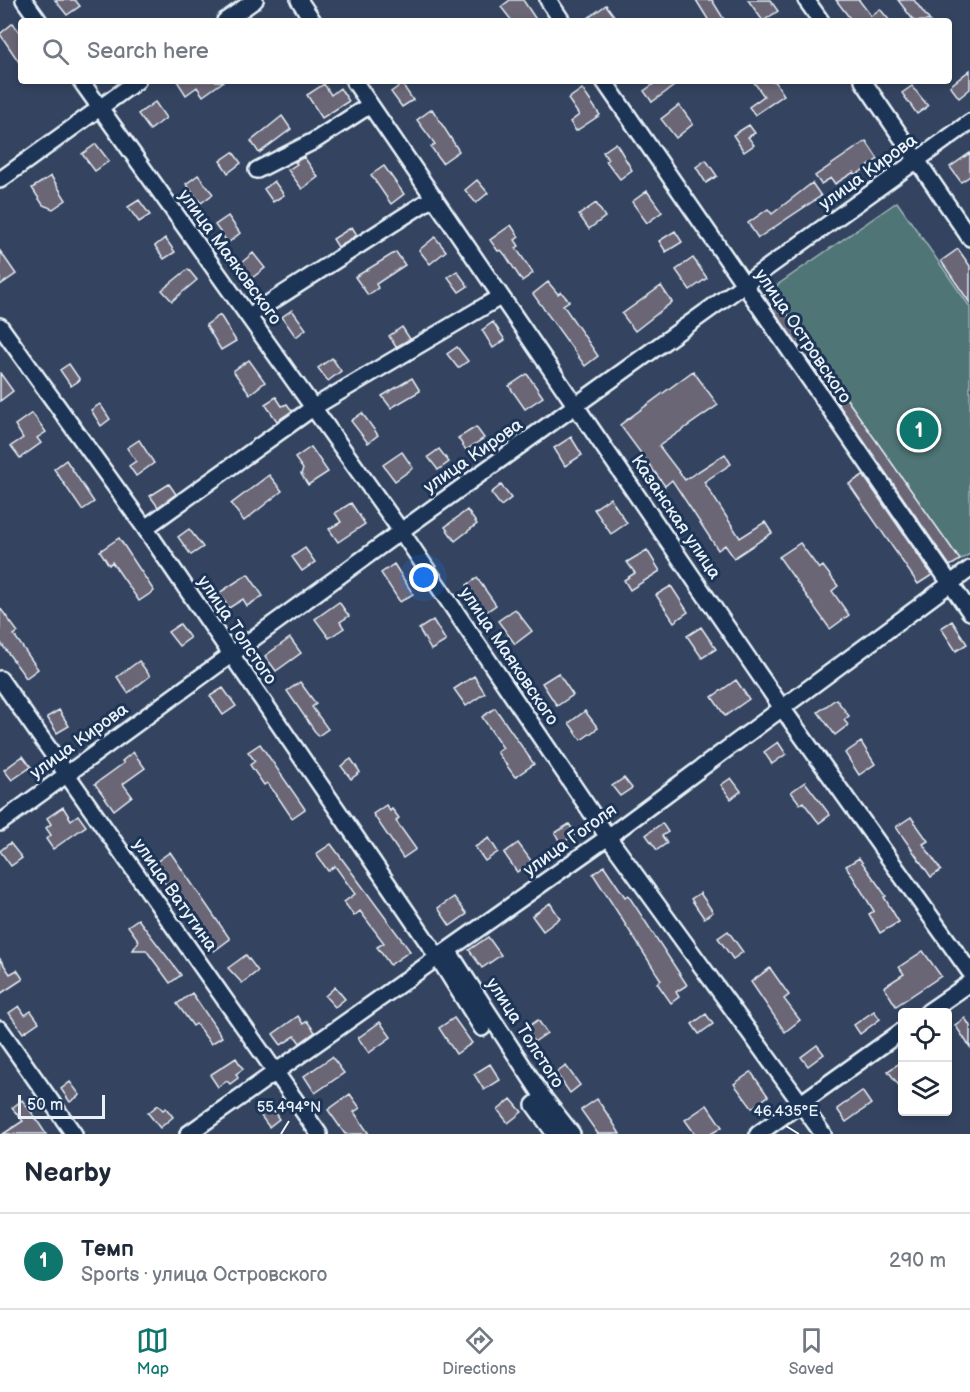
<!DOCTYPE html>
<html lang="en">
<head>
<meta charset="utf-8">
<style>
	:root { --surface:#fff; --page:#f6f6f7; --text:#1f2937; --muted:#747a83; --line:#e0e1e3; --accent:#0f766e }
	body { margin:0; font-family:"Balsamiq Sans",sans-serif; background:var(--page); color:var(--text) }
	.controls { position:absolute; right:18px; bottom:18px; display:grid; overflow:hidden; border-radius:6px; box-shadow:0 3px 9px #0003 }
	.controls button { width:54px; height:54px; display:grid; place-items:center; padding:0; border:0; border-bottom:2px solid var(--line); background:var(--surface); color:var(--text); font:30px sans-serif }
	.scale { position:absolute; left:18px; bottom:15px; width:87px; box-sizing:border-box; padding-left:6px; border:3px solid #e8f1f8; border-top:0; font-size:16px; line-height:21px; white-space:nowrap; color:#e8f1f8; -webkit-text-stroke:4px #1d3557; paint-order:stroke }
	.you { position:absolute; left:424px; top:578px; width:21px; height:21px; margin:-15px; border:4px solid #fff; border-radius:50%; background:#1a73e8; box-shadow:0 0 0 9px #1a73e833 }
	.badge { display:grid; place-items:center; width:39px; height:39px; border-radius:50%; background:var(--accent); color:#fff; font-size:20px; font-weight:700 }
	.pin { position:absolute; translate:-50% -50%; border:3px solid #fff; box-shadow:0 2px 6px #0006 }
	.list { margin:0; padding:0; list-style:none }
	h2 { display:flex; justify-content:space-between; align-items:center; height:78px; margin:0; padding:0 24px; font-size:26px }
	h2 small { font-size:20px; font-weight:400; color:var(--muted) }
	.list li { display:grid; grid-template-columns:39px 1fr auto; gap:18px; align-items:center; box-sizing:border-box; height:96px; padding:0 24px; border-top:2px solid var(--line) }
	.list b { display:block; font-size:22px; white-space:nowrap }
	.list p { margin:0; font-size:20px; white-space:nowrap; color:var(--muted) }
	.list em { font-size:20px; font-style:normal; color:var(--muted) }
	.icon { flex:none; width:33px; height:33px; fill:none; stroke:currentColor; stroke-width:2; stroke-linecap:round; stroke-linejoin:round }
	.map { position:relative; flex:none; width:970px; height:1134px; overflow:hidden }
	.search { position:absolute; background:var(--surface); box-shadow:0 3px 9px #0003; left:18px; right:18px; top:18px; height:66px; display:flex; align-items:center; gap:15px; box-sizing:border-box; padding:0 21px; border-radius:6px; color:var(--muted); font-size:22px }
	.sheet { height:174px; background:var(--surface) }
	nav { display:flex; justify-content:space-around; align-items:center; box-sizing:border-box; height:84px; border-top:2px solid var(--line); background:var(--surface); font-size:16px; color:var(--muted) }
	nav a { display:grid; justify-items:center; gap:3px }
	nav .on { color:var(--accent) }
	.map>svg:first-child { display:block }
</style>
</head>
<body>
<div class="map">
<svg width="970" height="1134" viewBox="0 0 970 1134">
	<rect width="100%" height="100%" fill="#344460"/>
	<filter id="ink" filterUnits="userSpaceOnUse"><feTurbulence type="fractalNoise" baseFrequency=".0167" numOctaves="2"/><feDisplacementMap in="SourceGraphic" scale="12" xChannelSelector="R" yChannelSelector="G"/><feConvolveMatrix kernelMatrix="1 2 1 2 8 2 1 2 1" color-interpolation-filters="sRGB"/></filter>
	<g filter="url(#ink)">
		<path fill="#507576" stroke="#9cb3b7" stroke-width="1.5" d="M 897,202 L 970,307 L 970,554 L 960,560 L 770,290 Z"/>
		<path fill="#6a6676" stroke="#e8f1f8" stroke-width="1.5" d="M 55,0 L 75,0 L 80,6 L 67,15 Z
			M 510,0 L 523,0 L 537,21 L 512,21 L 501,7 Z
			M 696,0 L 712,0 L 725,21 L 709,21 Z
			M 748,0 L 770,0 L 778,11 L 763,21 Z
			M 836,0 L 859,0 L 871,16 L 880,9 L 890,21 L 852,21 Z
			M 898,0 L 914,0 L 930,21 L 914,21 Z
			M 606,5 L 618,21 L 584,21 Z
			M 13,23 L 21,35 L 21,65 L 0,34 Z
			M 970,70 L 970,89 L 959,98 L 950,86 Z
			M 177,81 L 224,81 L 203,96 L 197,87 L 186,95 Z
			M 658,81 L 681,81 L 652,102 L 644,91 Z
			M 753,81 L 775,81 L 784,95 L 755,115 L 749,107 L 764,96 Z
			M 324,84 L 331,95 L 340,88 L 349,101 L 322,118 L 307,95 Z
			M 402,84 L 413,100 L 402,107 L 391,92 Z
			M 912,86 L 928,106 L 917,114 L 902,93 Z
			M 582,89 L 600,115 L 576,131 L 570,122 L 579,115 L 568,99 Z
			M 155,102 L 166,118 L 150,130 L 138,114 Z
			M 679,105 L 693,124 L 676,138 L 661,119 Z
			M 432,109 L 459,151 L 442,163 L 431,147 L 435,144 L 417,120 Z
			M 282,116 L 291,129 L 259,153 L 251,141 Z
			M 749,125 L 755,133 L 748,137 L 754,145 L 744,152 L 733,135 Z
			M 866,141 L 878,159 L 856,175 L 854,172 L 835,184 L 831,178 L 821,184 L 815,176 Z
			M 616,143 L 632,170 L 620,179 L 606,161 L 608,160 L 603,152 Z
			M 96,144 L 109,161 L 95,171 L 82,154 Z
			M 233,152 L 241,163 L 228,173 L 220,161 Z
			M 970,153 L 970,176 L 961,182 L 950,167 Z
			M 304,157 L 318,177 L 302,189 L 288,170 L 297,164 L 295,162 Z
			M 706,160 L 717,176 L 706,183 L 696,167 Z
			M 384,166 L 404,194 L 391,204 L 371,175 Z
			M 198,175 L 213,194 L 201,203 L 186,184 Z
			M 51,176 L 66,200 L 53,209 L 43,205 L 32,188 Z
			M 477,180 L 488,193 L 476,203 L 465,190 Z
			M 274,181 L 284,195 L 273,202 L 264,189 Z
			M 812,183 L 821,196 L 758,238 L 748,223 L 768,209 L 772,214 Z
			M 647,191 L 662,212 L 647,223 L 632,202 Z
			M 139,200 L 150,215 L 139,222 L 128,207 Z
			M 596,203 L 605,217 L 589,229 L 579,215 Z
			M 228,216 L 240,233 L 228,243 L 215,225 Z
			M 511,225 L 519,237 L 515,240 L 519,246 L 516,248 L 533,273 L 522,281 L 506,256 L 501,250 L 498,251 L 490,240 Z
			M 352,227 L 357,235 L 338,247 L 333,239 Z
			M 675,231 L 682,242 L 666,252 L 659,241 Z
			M 435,237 L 446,251 L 430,264 L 419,250 Z
			M 165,238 L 175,252 L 164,259 L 155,246 Z
			M 958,249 L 970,266 L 970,303 L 941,261 Z
			M 0,251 L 16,274 L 0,285 Z
			M 396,252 L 405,265 L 376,284 L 378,288 L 368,295 L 355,277 Z
			M 253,253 L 265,268 L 252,278 L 241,263 Z
			M 693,258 L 707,278 L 690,290 L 676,270 Z
			M 188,269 L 197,280 L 172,301 L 162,290 Z
			M 457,271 L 468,286 L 459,292 L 448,277 Z
			M 548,282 L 558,294 L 561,292 L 569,301 L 563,305 L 598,356 L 585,366 L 533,294 Z
			M 661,286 L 672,302 L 635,331 L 622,314 Z
			M 770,290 L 960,560 L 950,566 L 763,295 Z
			M 292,310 L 306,329 L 296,337 L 282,317 Z
			M 220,315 L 236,341 L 221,350 L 206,325 Z
			M 493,322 L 505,340 L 493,348 L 482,330 Z
			M 402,327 L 410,339 L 396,347 L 389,336 Z
			M 457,347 L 468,361 L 458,368 L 447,354 Z
			M 332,358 L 341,371 L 328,381 L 318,368 Z
			M 249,360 L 265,382 L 250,394 L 233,371 Z
			M 69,364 L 80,380 L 71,386 L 60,370 Z
			M 693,371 L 718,405 L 659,446 L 685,480 L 725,454 L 731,464 L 704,482 L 740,538 L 765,522 L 772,533 L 734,558 L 725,545 L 718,550 L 672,480 L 665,486 L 620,425 Z
			M 0,373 L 13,391 L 0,401 Z
			M 527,374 L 543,397 L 525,409 L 509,386 Z
			M 412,378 L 420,391 L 391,408 L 382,396 Z
			M 276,397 L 282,406 L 287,404 L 292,411 L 277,421 L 265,404 Z
			M 100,404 L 110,419 L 101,426 L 91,410 Z
			M 32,413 L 46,432 L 37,438 L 41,443 L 20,458 L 11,446 L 23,438 L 15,425 Z
			M 362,413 L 378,435 L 368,443 L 351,421 Z
			M 476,427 L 484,438 L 466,450 L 458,438 Z
			M 571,437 L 582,455 L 565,466 L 554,448 Z
			M 139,440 L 154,463 L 136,476 L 129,466 L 136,461 L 127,448 Z
			M 311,447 L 328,472 L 308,485 L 301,474 L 303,469 L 295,458 Z
			M 439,449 L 449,462 L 438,470 L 428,457 Z
			M 402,452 L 413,468 L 395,481 L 383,465 Z
			M 66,460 L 94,502 L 82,510 L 54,469 Z
			M 269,475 L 282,491 L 244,521 L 231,504 Z
			M 863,475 L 932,575 L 918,584 L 849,484 Z
			M 169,484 L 176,494 L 158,507 L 150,496 Z
			M 501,485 L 511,498 L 501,506 L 491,493 Z
			M 610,498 L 627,523 L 611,534 L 594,509 Z
			M 351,503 L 365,524 L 338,542 L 329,529 L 341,522 L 335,513 Z
			M 467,510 L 477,524 L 455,541 L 445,527 Z
			M 189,529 L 203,547 L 191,555 L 178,537 Z
			M 119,538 L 154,591 L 139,601 L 112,562 L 109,565 L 100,551 Z
			M 800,543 L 819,569 L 823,566 L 838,586 L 832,591 L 849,615 L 830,629 L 779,557 Z
			M 305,548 L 315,562 L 302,571 L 292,557 Z
			M 647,550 L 660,571 L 630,590 L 624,580 L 635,573 L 627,562 Z
			M 394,564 L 413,594 L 400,602 L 381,573 Z
			M 248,574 L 263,596 L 247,606 L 243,599 L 229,608 L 219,593 Z
			M 477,578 L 496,605 L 486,612 L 467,585 Z
			M 671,586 L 688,612 L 674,622 L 656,595 Z
			M 339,602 L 349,616 L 340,622 L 344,628 L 329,638 L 315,619 Z
			M 0,608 L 18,632 L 14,635 L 38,669 L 26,678 L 0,642 Z
			M 515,609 L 532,631 L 515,644 L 498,621 Z
			M 433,620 L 446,641 L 431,650 L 419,629 Z
			M 952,621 L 967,644 L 956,651 L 941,628 Z
			M 180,624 L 190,638 L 179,646 L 168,632 Z
			M 701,627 L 716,649 L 702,658 L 687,636 Z
			M 290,638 L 301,653 L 276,671 L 265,656 Z
			M 139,661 L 150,676 L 128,693 L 117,677 Z
			M 558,673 L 573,695 L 557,706 L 542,683 Z
			M 474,676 L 485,693 L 466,706 L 454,689 Z
			M 736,680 L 749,699 L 725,716 L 712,697 Z
			M 300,682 L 316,704 L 312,707 L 328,729 L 318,736 L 287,691 Z
			M 223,688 L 236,706 L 223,715 L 210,696 Z
			M 836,699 L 849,716 L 844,720 L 848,725 L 835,735 L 818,712 Z
			M 495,708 L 534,764 L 515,777 L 497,752 L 503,748 L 482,717 Z
			M 59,710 L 69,726 L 57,733 L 47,717 Z
			M 585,711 L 598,728 L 581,740 L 569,723 Z
			M 778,742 L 786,754 L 772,764 L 764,752 Z
			M 861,742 L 875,764 L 859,775 L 845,753 Z
			M 260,744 L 305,809 L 292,818 L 276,794 L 267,783 L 264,785 L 250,765 L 255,761 L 248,752 Z
			M 133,752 L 145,768 L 123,784 L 132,796 L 114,810 L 95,784 L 124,763 L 122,761 Z
			M 23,756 L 31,767 L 12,780 L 4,770 Z
			M 351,759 L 360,772 L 351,779 L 341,766 Z
			M 624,778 L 632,788 L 620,796 L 612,786 Z
			M 731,778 L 741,791 L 731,799 L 721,785 Z
			M 805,782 L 830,815 L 819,823 L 803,802 L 800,804 L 791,792 Z
			M 386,805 L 390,811 L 392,809 L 399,818 L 396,821 L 416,849 L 403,858 L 373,814 Z
			M 63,807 L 71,820 L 78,815 L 86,826 L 53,849 L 46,839 L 51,835 L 46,828 L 51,824 L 47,818 Z
			M 911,817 L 928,841 L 923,844 L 941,870 L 931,877 L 896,827 Z
			M 662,823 L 668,832 L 662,836 L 667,843 L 657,850 L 646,835 Z
			M 569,824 L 576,834 L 561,844 L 555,833 Z
			M 489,838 L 498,852 L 485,861 L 475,847 Z
			M 10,843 L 22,858 L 11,866 L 0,851 Z
			M 518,843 L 532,862 L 517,872 L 504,853 Z
			M 331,844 L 410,951 L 390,965 L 377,947 L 384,943 L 360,911 L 354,916 L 344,902 L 355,894 L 335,866 L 328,871 L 316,854 Z
			M 170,852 L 230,939 L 214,951 L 152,865 Z
			M 859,858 L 886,896 L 884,897 L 899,922 L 880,933 L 869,914 L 874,911 L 846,866 Z
			M 604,866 L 625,897 L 628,895 L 687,985 L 676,992 L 679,997 L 671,1003 L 657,983 L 661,980 L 593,874 Z
			M 700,893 L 713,912 L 704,918 L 691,899 Z
			M 454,897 L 467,914 L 450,926 L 438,908 Z
			M 550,903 L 560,918 L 543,931 L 532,916 Z
			M 138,919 L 181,975 L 170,983 L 146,950 L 133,950 L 139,941 L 128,926 Z
			M 728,931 L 743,952 L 733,959 L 718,938 Z
			M 488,937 L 501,955 L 482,968 L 469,950 Z
			M 923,951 L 941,976 L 896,1006 L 884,987 L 904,974 L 899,967 Z
			M 246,955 L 258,971 L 242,983 L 228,968 Z
			M 0,959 L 10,974 L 17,970 L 23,979 L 0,994 Z
			M 770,968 L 789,995 L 784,999 L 800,1020 L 785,1032 L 751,982 Z
			M 335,987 L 345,999 L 335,1007 L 325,996 Z
			M 192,993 L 222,1037 L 211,1044 L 196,1024 L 193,1026 L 177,1004 Z
			M 19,1006 L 25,1015 L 31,1011 L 39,1022 L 23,1033 L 9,1013 Z
			M 874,1011 L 880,1019 L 860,1034 L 854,1025 Z
			M 706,1014 L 713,1024 L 699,1034 L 692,1024 Z
			M 298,1016 L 303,1024 L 307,1021 L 315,1032 L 300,1043 L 295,1036 L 281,1045 L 273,1034 Z
			M 454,1018 L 472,1043 L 456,1054 L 439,1028 Z
			M 965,1018 L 970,1026 L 970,1047 L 955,1025 Z
			M 538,1020 L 547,1033 L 534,1042 L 525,1029 Z
			M 380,1022 L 391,1037 L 369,1053 L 358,1038 Z
			M 817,1045 L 824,1054 L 808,1066 L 801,1057 Z
			M 332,1057 L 344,1073 L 315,1093 L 304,1076 Z
			M 236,1058 L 243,1069 L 236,1074 L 238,1078 L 230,1084 L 227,1081 L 218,1087 L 210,1075 Z
			M 903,1061 L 903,1091 L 888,1071 Z
			M 490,1064 L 500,1080 L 484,1090 L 474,1074 Z
			M 566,1066 L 580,1085 L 570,1093 L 556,1073 Z
			M 751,1072 L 768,1096 L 752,1108 L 734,1084 Z
			M 70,1082 L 80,1095 L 70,1102 L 61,1089 Z
			M 862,1091 L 871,1104 L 846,1122 L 837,1109 Z
			M 350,1094 L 360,1108 L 354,1112 L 369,1134 L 345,1134 L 328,1110 Z
			M 511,1099 L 522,1112 L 508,1123 L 498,1110 Z
			M 597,1099 L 612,1121 L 620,1134 L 598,1134 L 581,1110 Z
			M 22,1100 L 32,1113 L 46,1134 L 3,1134 L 23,1121 L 12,1108 Z
			M 269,1104 L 279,1119 L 269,1127 L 258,1112 Z
			M 158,1105 L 163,1110 L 166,1108 L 173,1117 L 160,1128 L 148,1113 Z
			M 707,1105 L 722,1127 L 711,1134 L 695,1134 L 685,1120 Z"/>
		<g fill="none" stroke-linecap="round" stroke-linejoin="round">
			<defs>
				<path id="minor" d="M 24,0 L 39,21
					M 299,0 L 313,21
					M 548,0 L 562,21
					M 806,0 L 821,21
					M 225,21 L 255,0
					M 81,81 L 401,531 L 608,837 L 823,1134
					M 354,81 L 782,708 L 970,972
					M 604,81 L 970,612
					M 863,81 L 970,238
					M 257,170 L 314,141 L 370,105
					M 0,180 L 137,81
					M 249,316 L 434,197
					M 0,326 L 145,528 L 439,959 L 482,1028
					M 145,528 L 314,407 L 500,297
					M 0,679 L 319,1134
					M 0,823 L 401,531 L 970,122
					M 449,952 L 543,1097 L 572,1134
					M 928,1012 L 970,983
					M 0,1029 L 74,1134
					M 543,1097 L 534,1105 L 555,1134
					M 188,1134 L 608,837 L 970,569
					M 758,1134 L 902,1031"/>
			</defs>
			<use href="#minor" stroke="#e8f1f8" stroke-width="20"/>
			<use href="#minor" stroke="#1d3557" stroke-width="15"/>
		</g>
	</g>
	<path fill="none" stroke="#e8f1f8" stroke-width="2" d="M 786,1126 L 799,1134M 281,1134 L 289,1121"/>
	<g text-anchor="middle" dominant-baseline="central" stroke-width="6" stroke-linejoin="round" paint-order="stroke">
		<g font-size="18" fill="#e8f1f8" stroke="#1d3557">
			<text transform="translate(868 172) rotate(-36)">улица Кирова</text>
			<text transform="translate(230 257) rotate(54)">улица Маяковского</text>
			<text transform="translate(803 336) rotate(56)">улица Островского</text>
			<text transform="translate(473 456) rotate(-35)">улица Кирова</text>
			<text transform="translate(676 517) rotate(56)">Казанская улица</text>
			<text transform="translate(237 630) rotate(56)">улица Толстого</text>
			<text transform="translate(509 656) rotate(56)">улица Маяковского</text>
			<text transform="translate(79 741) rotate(-36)">улица Кирова</text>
			<text transform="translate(570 840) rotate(-36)">улица Гоголя</text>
			<text transform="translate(175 895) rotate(55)">улица Ватутина</text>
			<text transform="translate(525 1033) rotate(57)">улица Толстого</text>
		</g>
	</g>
	<g font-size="15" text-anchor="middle" fill="#e8f1f8" stroke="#1d3557" stroke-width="6" stroke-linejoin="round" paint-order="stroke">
		<text x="289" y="1112">55.494°N</text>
		<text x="786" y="1116">46.435°E</text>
	</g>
</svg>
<div class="controls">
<button><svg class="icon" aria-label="locate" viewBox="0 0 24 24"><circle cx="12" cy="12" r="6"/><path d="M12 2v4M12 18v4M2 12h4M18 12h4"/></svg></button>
<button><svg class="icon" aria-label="layers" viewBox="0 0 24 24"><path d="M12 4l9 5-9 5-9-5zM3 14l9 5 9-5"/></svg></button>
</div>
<div class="scale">50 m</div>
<div class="you"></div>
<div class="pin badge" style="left:919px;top:430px">1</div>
<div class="search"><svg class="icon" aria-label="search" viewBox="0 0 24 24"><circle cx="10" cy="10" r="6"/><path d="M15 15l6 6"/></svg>Search here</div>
</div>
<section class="sheet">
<h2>Nearby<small></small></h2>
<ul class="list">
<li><span class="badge">1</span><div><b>Темп</b><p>Sports · улица Островского</p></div><em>290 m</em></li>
</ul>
</section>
<nav>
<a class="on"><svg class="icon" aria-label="map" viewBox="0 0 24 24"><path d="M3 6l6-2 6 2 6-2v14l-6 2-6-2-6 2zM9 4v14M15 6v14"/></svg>Map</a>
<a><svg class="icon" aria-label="directions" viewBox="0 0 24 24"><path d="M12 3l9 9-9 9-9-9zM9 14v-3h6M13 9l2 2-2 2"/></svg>Directions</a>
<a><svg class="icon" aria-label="saved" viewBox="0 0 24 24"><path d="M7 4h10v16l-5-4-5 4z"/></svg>Saved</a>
</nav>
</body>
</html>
